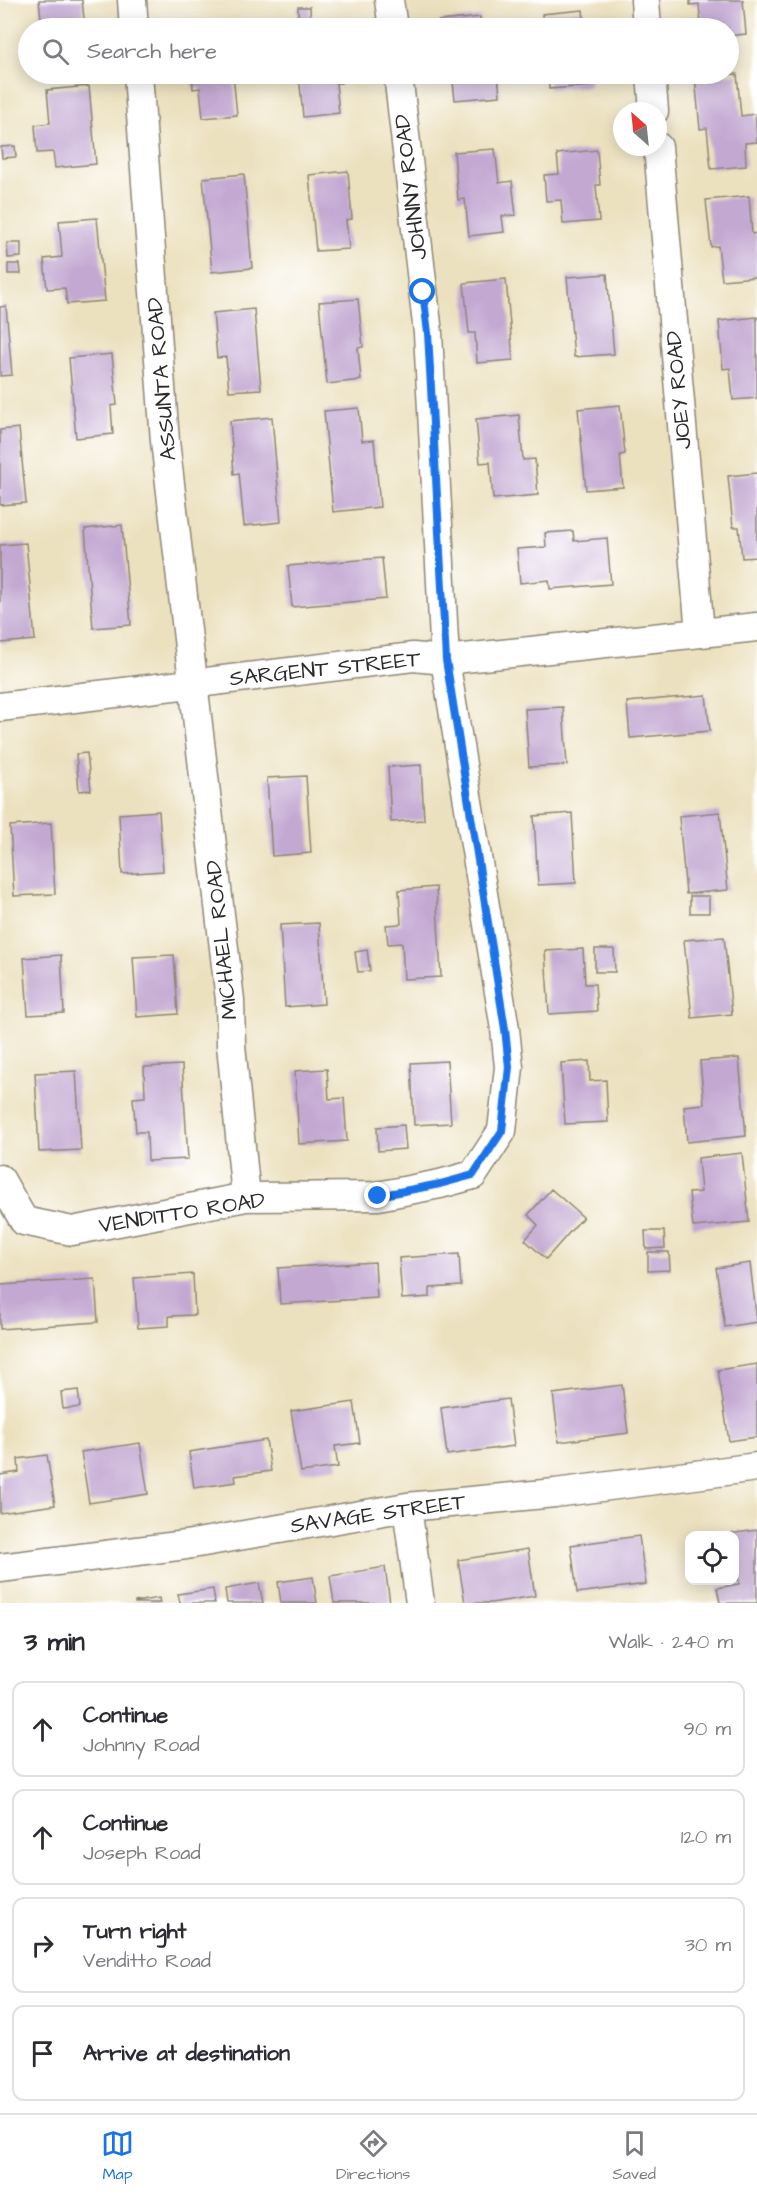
<!DOCTYPE html>
<html lang="en">
<head>
<meta charset="utf-8">
<style>
	:root { --surface:#fff; --page:#f2f2f3; --text:#2b2b33; --muted:#7c7c81; --line:#e1e1e2; --accent:#1a73e8 }
	body { margin:0; font-family:"Architects Daughter",sans-serif; background:var(--page); color:var(--text) }
	.controls { position:absolute; right:18px; bottom:18px; display:grid; overflow:hidden; border-radius:12px; box-shadow:0 3px 15px #0003 }
	.controls button { width:54px; height:54px; display:grid; place-items:center; padding:0; border:0; border-bottom:2px solid var(--line); background:var(--surface); color:var(--text); font:30px sans-serif }
	.compass { position:absolute; left:613px; top:102px; width:54px; height:54px; border-radius:50%; background:var(--surface); box-shadow:0 3px 15px #0003; rotate:333deg }
	.stop { position:absolute; width:18px; height:18px; margin:-14px; border:4px solid #1a73e8; border-radius:50%; background:#fff }
	.stop.end { background:#1a73e8; border-color:#fff; box-shadow:0 2px 6px #0008 }
	.list { margin:0; padding:0; list-style:none }
	h2 { display:flex; justify-content:space-between; align-items:center; height:78px; margin:0; padding:0 24px; font-size:26px }
	h2 small { font-size:20px; font-weight:400; color:var(--muted) }
	.list li { display:grid; grid-template-columns:39px 1fr auto; gap:18px; align-items:center; box-sizing:border-box; height:96px; margin:0 12px 12px; padding:0 12px; border:2px solid var(--line); border-radius:12px }
	.list b { display:block; font-size:22px; white-space:nowrap }
	.list p { margin:0; font-size:20px; white-space:nowrap; color:var(--muted) }
	.list em { font-size:20px; font-style:normal; color:var(--muted) }
	.icon { flex:none; width:33px; height:33px; fill:none; stroke:currentColor; stroke-width:2; stroke-linecap:round; stroke-linejoin:round }
	.map { position:relative; flex:none; width:757px; height:1603px; overflow:hidden }
	.search { position:absolute; background:var(--surface); box-shadow:0 3px 15px #0003; left:18px; right:18px; top:18px; height:66px; display:flex; align-items:center; gap:15px; box-sizing:border-box; padding:0 21px; border-radius:33px; color:var(--muted); font-size:22px }
	.sheet { height:510px; background:var(--surface) }
	nav { display:flex; justify-content:space-around; align-items:center; box-sizing:border-box; height:84px; border-top:2px solid var(--line); background:var(--surface); font-size:16px; color:var(--muted) }
	nav a { display:grid; justify-items:center; gap:3px }
	nav .on { color:var(--accent) }
	.map>svg:first-child { display:block }
</style>
</head>
<body>
<div class="map">
<svg width="757" height="1603" viewBox="0 0 757 1603">
	<rect width="100%" height="100%" fill="#fff"/>
	<filter id="ink" filterUnits="userSpaceOnUse"><feTurbulence type="fractalNoise" baseFrequency=".0167" numOctaves="2"/><feDisplacementMap in="SourceGraphic" scale="12" xChannelSelector="R" yChannelSelector="G"/><feConvolveMatrix kernelMatrix="1 2 1 2 8 2 1 2 1" color-interpolation-filters="sRGB"/></filter>
	<filter id="wash" filterUnits="userSpaceOnUse"><feTurbulence type="fractalNoise" baseFrequency=".008" numOctaves="4" result="noise"/><feDisplacementMap in="SourceGraphic" scale="24" xChannelSelector="R" yChannelSelector="G"/><feGaussianBlur stdDeviation="1.35" result="paint"/><feColorMatrix in="noise" values="0 0 0 0 0 0 0 0 0 0 0 0 0 0 0 0 0 1.4 0 .05"/><feComposite in="paint" operator="in"/></filter>
	<g filter="url(#wash)">
		<rect width="100%" height="100%" fill="#ece1bf"/>
		<g id="blocks">
			<path fill="#c3a8d2" d="M 39,0 L 82,0 L 85,28 L 42,28 Z
				M 690,0 L 743,0 L 746,34 L 728,36 L 728,28 L 701,28 L 699,4 L 690,5 Z
				M 298,7 L 310,7 L 311,27 L 298,27 Z
				M 583,10 L 585,28 L 543,28 L 542,14 Z
				M 480,17 L 481,28 L 440,28 L 439,21 Z
				M 192,74 L 233,74 L 237,115 L 203,118 L 200,88 L 193,89 Z
				M 299,74 L 340,74 L 341,83 L 336,83 L 339,113 L 303,117 Z
				M 452,74 L 498,74 L 500,96 L 455,100 Z
				M 548,74 L 589,74 L 590,86 L 549,89 Z
				M 737,74 L 741,116 L 755,114 L 757,142 L 745,143 L 746,166 L 711,169 L 707,128 L 700,129 L 695,77 Z
				M 89,86 L 96,164 L 55,168 L 53,152 L 37,153 L 35,125 L 50,123 L 47,90 Z
				M 15,146 L 16,157 L 2,158 L 1,147 Z
				M 495,149 L 499,183 L 512,181 L 516,215 L 502,216 L 504,232 L 469,236 L 465,199 L 458,200 L 454,152 Z
				M 597,150 L 600,185 L 596,185 L 599,221 L 563,224 L 561,200 L 546,201 L 544,175 L 559,174 L 557,154 Z
				M 348,171 L 352,219 L 346,220 L 349,249 L 316,251 L 309,175 Z
				M 244,174 L 252,268 L 212,272 L 203,178 Z
				M 749,196 L 752,234 L 757,233 L 756,277 L 722,280 L 718,246 L 711,247 L 706,200 Z
				M 97,218 L 105,301 L 67,304 L 65,288 L 47,289 L 44,259 L 62,257 L 59,221 Z
				M 7,243 L 21,243 L 21,257 L 8,258 Z
				M 8,264 L 20,264 L 21,274 L 8,274 Z
				M 607,274 L 614,354 L 574,357 L 567,277 Z
				M 506,279 L 513,360 L 477,363 L 475,333 L 469,333 L 464,283 Z
				M 358,299 L 363,347 L 358,348 L 361,380 L 327,384 L 319,302 Z
				M 6,306 L 12,375 L 0,376 L 0,307 Z
				M 254,309 L 261,389 L 229,391 L 226,357 L 217,358 L 213,313 Z
				M 757,317 L 757,398 L 733,400 L 730,368 L 723,369 L 719,321 Z
				M 112,354 L 117,405 L 111,406 L 113,434 L 76,438 L 69,358 Z
				M 620,405 L 625,454 L 620,455 L 623,487 L 586,490 L 578,409 Z
				M 359,408 L 362,441 L 374,440 L 380,507 L 333,512 L 324,411 Z
				M 519,415 L 523,460 L 535,459 L 538,495 L 493,499 L 490,462 L 480,463 L 476,419 Z
				M 272,417 L 281,522 L 244,526 L 239,473 L 234,474 L 230,421 Z
				M 19,428 L 26,503 L 0,505 L 0,430 Z
				M 757,473 L 757,557 L 742,558 L 739,527 L 733,527 L 728,476 Z
				M 122,525 L 131,625 L 93,628 L 85,529 Z
				M 573,531 L 574,541 L 607,538 L 611,584 L 550,589 L 549,580 L 520,583 L 517,549 L 546,547 L 545,533 Z
				M 26,543 L 35,640 L 0,643 L 0,545 Z
				M 382,558 L 386,599 L 292,607 L 288,566 Z
				M 706,695 L 710,731 L 630,738 L 627,702 Z
				M 563,707 L 567,765 L 529,767 L 525,709 Z
				M 87,753 L 91,790 L 79,791 L 76,754 Z
				M 421,765 L 424,820 L 391,822 L 388,767 Z
				M 306,776 L 311,853 L 272,856 L 267,778 Z
				M 159,811 L 163,871 L 122,874 L 119,814 Z
				M 720,812 L 728,890 L 686,894 L 679,816 Z
				M 572,813 L 576,883 L 538,885 L 534,816 Z
				M 51,823 L 55,894 L 14,896 L 10,826 Z
				M 436,887 L 441,977 L 404,979 L 402,943 L 388,944 L 386,925 L 401,924 L 399,890 Z
				M 690,896 L 709,896 L 709,913 L 690,913 Z
				M 319,923 L 324,1004 L 285,1007 L 280,925 Z
				M 724,937 L 732,1014 L 692,1018 L 684,940 Z
				M 583,949 L 585,984 L 595,984 L 597,1011 L 549,1014 L 545,951 Z
				M 595,949 L 614,949 L 615,972 L 595,972 Z
				M 367,950 L 370,971 L 358,972 L 355,952 Z
				M 61,955 L 64,1013 L 28,1015 L 24,958 Z
				M 174,955 L 178,1014 L 137,1017 L 133,957 Z
				M 739,1058 L 746,1136 L 687,1142 L 684,1106 L 704,1104 L 700,1061 Z
				M 447,1061 L 451,1123 L 414,1125 L 411,1063 Z
				M 589,1061 L 590,1081 L 606,1080 L 608,1122 L 565,1124 L 561,1063 Z
				M 182,1065 L 188,1159 L 148,1161 L 147,1132 L 136,1132 L 133,1098 L 145,1097 L 144,1067 Z
				M 327,1069 L 329,1099 L 344,1098 L 347,1141 L 299,1144 L 295,1071 Z
				M 76,1071 L 81,1150 L 39,1152 L 35,1073 Z
				M 404,1125 L 406,1149 L 378,1151 L 377,1127 Z
				M 742,1153 L 749,1222 L 693,1227 L 689,1193 L 701,1192 L 698,1158 Z
				M 551,1189 L 583,1217 L 546,1259 L 525,1240 L 538,1225 L 528,1215 Z
				M 645,1231 L 664,1231 L 665,1248 L 646,1249 Z
				M 648,1252 L 669,1252 L 670,1270 L 648,1271 Z
				M 459,1254 L 461,1286 L 430,1288 L 430,1297 L 402,1299 L 399,1258 Z
				M 375,1262 L 377,1298 L 280,1304 L 278,1268 Z
				M 750,1263 L 757,1322 L 725,1327 L 716,1268 Z
				M 193,1274 L 195,1315 L 169,1316 L 169,1326 L 138,1328 L 134,1278 Z
				M 95,1279 L 98,1322 L 0,1329 L 0,1285 Z
				M 757,1364 L 757,1437 L 729,1441 L 718,1370 Z
				M 622,1385 L 628,1433 L 559,1442 L 553,1394 Z
				M 78,1390 L 80,1407 L 63,1409 L 61,1392 Z
				M 508,1399 L 514,1446 L 447,1455 L 441,1408 Z
				M 354,1402 L 360,1443 L 335,1446 L 338,1467 L 301,1472 L 291,1411 Z
				M 266,1440 L 271,1471 L 235,1476 L 236,1482 L 194,1488 L 189,1452 Z
				M 140,1443 L 148,1494 L 89,1503 L 81,1452 Z
				M 47,1455 L 55,1505 L 0,1513 L 0,1475 L 19,1472 L 18,1459 Z
				M 757,1530 L 757,1603 L 720,1603 L 717,1588 L 739,1584 L 734,1536 L 728,1534 Z
				M 639,1536 L 646,1584 L 577,1593 L 571,1545 Z
				M 528,1549 L 535,1596 L 491,1603 L 465,1603 L 458,1560 Z
				M 385,1567 L 390,1603 L 334,1603 L 330,1576 Z
				M 313,1577 L 317,1603 L 281,1603 L 278,1582 Z
				M 259,1583 L 263,1603 L 227,1603 L 225,1589 Z
				M 213,1589 L 215,1603 L 180,1603 L 178,1594 Z
				M 159,1598 L 160,1603 L 135,1603 L 135,1602 Z"/>
		</g>
	</g>
	<g filter="url(#ink)">
		<use href="#blocks" fill-opacity="0" stroke="#8c8675" stroke-width="1.5"/>
		<g fill="none" stroke-linecap="round" stroke-linejoin="round">
			<defs>
				<path id="minor" d="M 132,0 L 134,28
					M 389,0 L 393,28
					M 645,0 L 647,28
					M 138,74 L 165,441 L 230,1000 L 231,1045 L 246,1197
					M 651,74 L 654,111
					M 658,147 L 700,633
					M 0,707 L 413,657 L 445,660 L 757,627
					M 0,1179 L 24,1221 L 72,1231 L 246,1197 L 378,1196 L 440,1184 L 473,1175 L 502,1131 L 509,1067 L 505,1029 L 445,660 L 428,333 L 398,74
					M 407,1507 L 420,1603
					M 0,1568 L 186,1545 L 407,1507 L 555,1493 L 757,1467"/>
			</defs>
			<use href="#minor" stroke="#8c8675" stroke-width="31"/>
			<use href="#minor" stroke="#fff" stroke-width="28"/>
		</g>
	</g>
	<g fill="none" stroke-linecap="round" stroke-linejoin="round" filter="url(#ink)">
		<path stroke="#1a73e8" stroke-width="8" d="M 378,1196 L 440,1184 L 473,1175 L 502,1131 L 509,1067 L 505,1029 L 446,660 L 428,333 L 423,292"/>
	</g>
	<g text-anchor="middle" dominant-baseline="central" stroke-width="5" stroke-linejoin="round" paint-order="stroke">
		<g font-size="22" fill="#2b2b2b" stroke="#fff">
			<text transform="translate(411 187) rotate(-97)">JOHNNY ROAD</text>
			<text transform="translate(162 379) rotate(-95)">ASSUNTA ROAD</text>
			<text transform="translate(679 390) rotate(-95)">JOEY ROAD</text>
			<text transform="translate(325 669) rotate(-6)">SARGENT STREET</text>
			<text transform="translate(222 940) rotate(-96)">MICHAEL ROAD</text>
			<text transform="translate(182 1213) rotate(-9)">VENDITTO ROAD</text>
			<text transform="translate(378 1514) rotate(-8)">SAVAGE STREET</text>
		</g>
	</g>
</svg>
<div class="controls">
<button><svg class="icon" aria-label="locate" viewBox="0 0 24 24"><circle cx="12" cy="12" r="6"/><path d="M12 2v4M12 18v4M2 12h4M18 12h4"/></svg></button>
</div>
<svg class="compass" viewBox="-18 -18 36 36"><path d="M0-13l5 13h-10z" fill="#e53935"/><path d="M0 13l5-13h-10z" fill="#7c7c81"/></svg>
<div class="stop" style="left:423px;top:292px"></div>
<div class="stop end" style="left:378px;top:1196px"></div>
<div class="search"><svg class="icon" aria-label="search" viewBox="0 0 24 24"><circle cx="10" cy="10" r="6"/><path d="M15 15l6 6"/></svg>Search here</div>
</div>
<section class="sheet">
<h2>3 min<small>Walk · 240 m</small></h2>
<ul class="list">
<li><svg class="icon" aria-label="ahead" viewBox="0 0 24 24"><path d="M12 20V5M6 11l6-6 6 6"/></svg><div><b>Continue</b><p>Johnny Road</p></div><em>90 m</em></li>
<li><svg class="icon" aria-label="ahead" viewBox="0 0 24 24"><path d="M12 20V5M6 11l6-6 6 6"/></svg><div><b>Continue</b><p>Joseph Road</p></div><em>120 m</em></li>
<li><svg class="icon" aria-label="right" viewBox="0 0 24 24"><path d="M7 20v-9h11M14 6l5 5-5 5"/></svg><div><b>Turn right</b><p>Venditto Road</p></div><em>30 m</em></li>
<li><svg class="icon" aria-label="arrive" viewBox="0 0 24 24"><path d="M6 21V4h12l-3 4 3 4H6"/></svg><div><b>Arrive at destination</b></div></li>
</ul>
</section>
<nav>
<a class="on"><svg class="icon" aria-label="map" viewBox="0 0 24 24"><path d="M3 6l6-2 6 2 6-2v14l-6 2-6-2-6 2zM9 4v14M15 6v14"/></svg>Map</a>
<a><svg class="icon" aria-label="directions" viewBox="0 0 24 24"><path d="M12 3l9 9-9 9-9-9zM9 14v-3h6M13 9l2 2-2 2"/></svg>Directions</a>
<a><svg class="icon" aria-label="saved" viewBox="0 0 24 24"><path d="M7 4h10v16l-5-4-5 4z"/></svg>Saved</a>
</nav>
</body>
</html>
